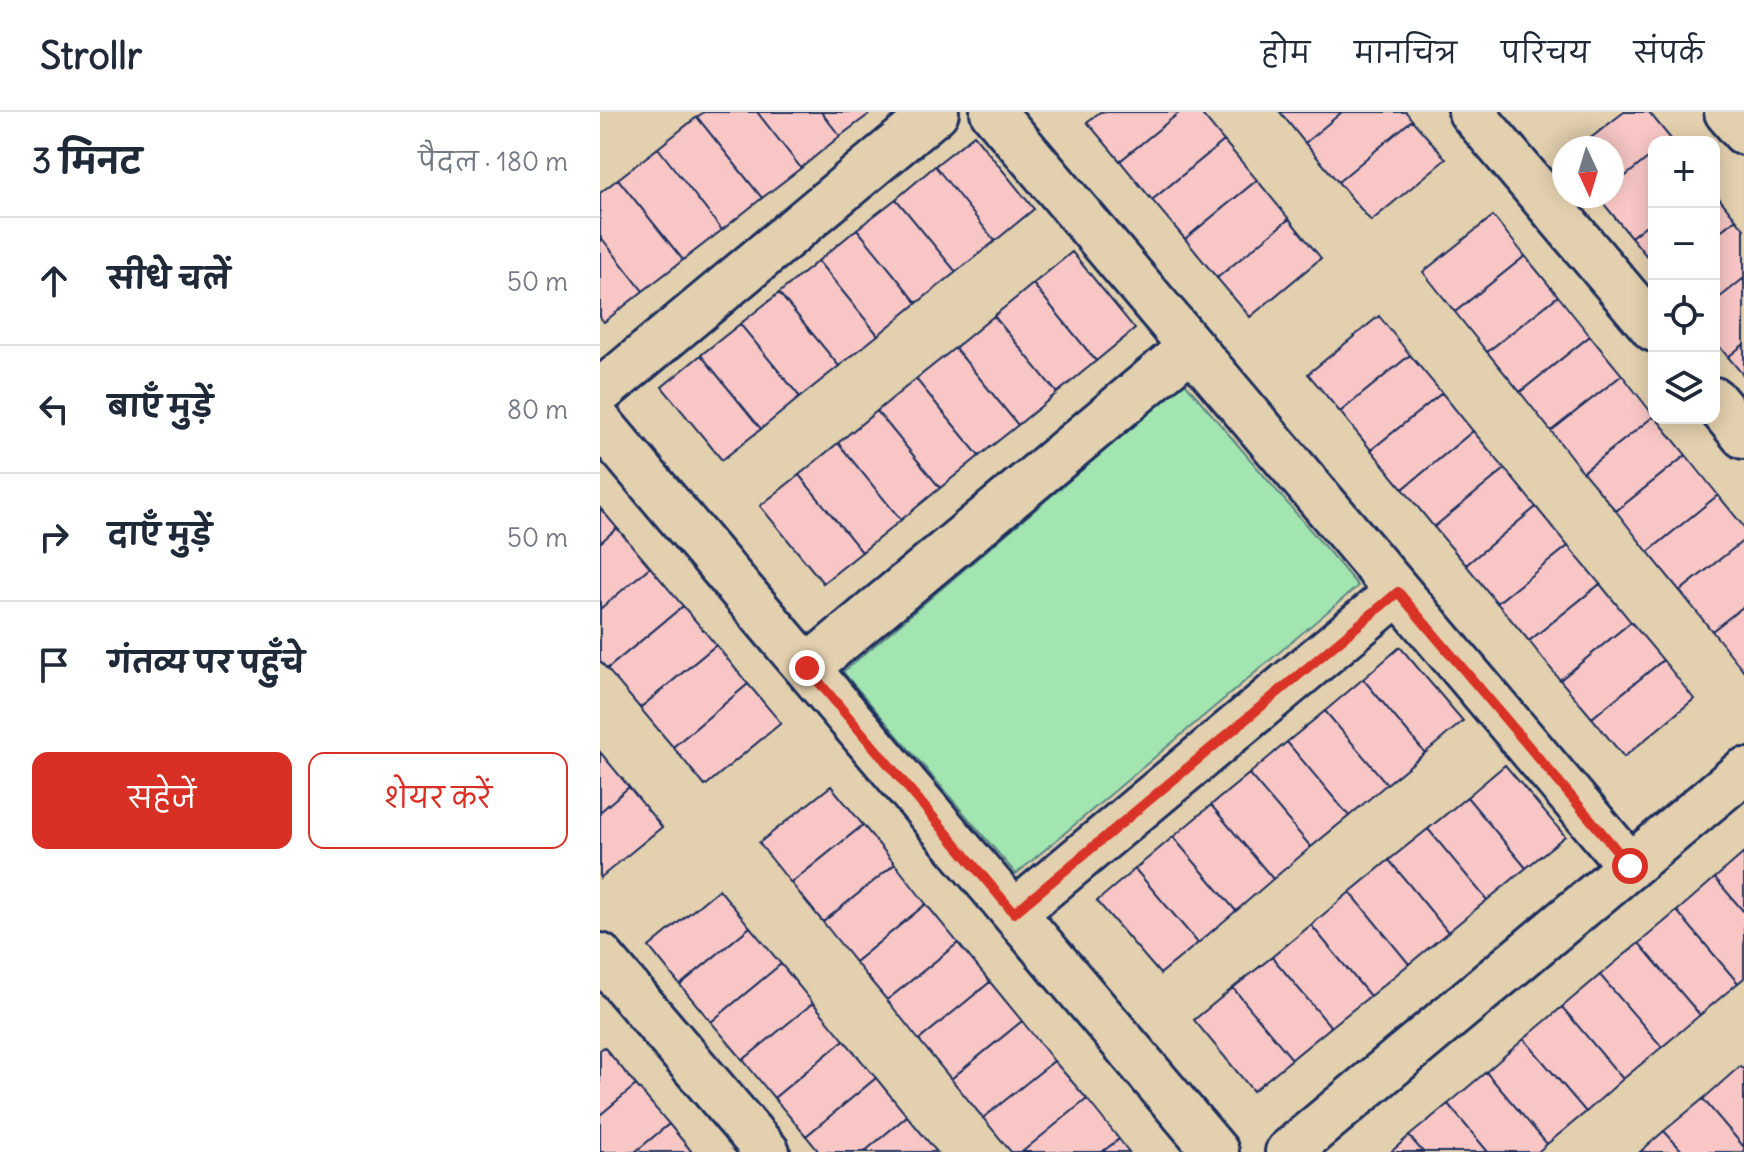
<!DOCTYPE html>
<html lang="hi">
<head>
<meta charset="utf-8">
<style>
	:root { --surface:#fff; --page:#f6f6f7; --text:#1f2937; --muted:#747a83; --line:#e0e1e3; --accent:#d93025 }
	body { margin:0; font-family:Delius,"Playpen Sans Deva",sans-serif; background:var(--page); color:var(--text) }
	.controls { position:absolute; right:24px; top:24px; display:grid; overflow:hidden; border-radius:16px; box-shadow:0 4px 20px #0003 }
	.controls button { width:72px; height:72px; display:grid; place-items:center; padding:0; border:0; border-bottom:2px solid var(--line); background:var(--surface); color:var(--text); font:40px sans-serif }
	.compass { position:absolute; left:952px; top:24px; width:72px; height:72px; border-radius:50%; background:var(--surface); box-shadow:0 4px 20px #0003; rotate:176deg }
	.stop { position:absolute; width:24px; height:24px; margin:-18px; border:6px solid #d93025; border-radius:50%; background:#fff }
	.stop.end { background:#d93025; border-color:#fff; box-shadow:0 2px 8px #0008 }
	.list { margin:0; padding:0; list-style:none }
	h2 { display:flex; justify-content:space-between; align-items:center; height:104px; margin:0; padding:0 32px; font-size:34px }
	h2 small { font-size:26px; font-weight:400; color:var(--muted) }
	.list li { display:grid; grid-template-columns:52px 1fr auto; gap:24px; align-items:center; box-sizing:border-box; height:128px; padding:0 32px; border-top:2px solid var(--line) }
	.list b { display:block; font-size:30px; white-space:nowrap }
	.list em { font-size:26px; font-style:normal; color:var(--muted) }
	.actions { display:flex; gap:16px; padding:24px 32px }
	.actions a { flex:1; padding:18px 0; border:2px solid var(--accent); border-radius:16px; text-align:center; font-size:28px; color:var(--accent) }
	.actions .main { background:var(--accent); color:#fff }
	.icon { flex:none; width:44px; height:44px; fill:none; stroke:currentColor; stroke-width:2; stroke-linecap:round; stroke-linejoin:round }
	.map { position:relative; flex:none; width:1144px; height:1040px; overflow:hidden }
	header { display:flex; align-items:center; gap:48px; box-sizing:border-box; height:112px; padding:0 40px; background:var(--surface); border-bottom:2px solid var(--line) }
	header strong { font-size:38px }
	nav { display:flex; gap:44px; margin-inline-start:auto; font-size:28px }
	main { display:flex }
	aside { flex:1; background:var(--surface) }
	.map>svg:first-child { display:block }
</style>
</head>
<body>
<header>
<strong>Strollr</strong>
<nav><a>होम</a><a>मानचित्र</a><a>परिचय</a><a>संपर्क</a></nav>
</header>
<main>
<aside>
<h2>3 मिनट<small>पैदल · 180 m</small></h2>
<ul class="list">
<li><svg class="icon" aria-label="ahead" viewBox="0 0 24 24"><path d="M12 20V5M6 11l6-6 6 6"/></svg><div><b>सीधे चलें</b></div><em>50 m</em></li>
<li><svg class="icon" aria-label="left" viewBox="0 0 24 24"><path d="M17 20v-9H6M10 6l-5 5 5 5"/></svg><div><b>बाएँ मुड़ें</b></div><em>80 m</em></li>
<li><svg class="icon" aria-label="right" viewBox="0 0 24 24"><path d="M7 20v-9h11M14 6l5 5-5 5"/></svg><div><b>दाएँ मुड़ें</b></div><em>50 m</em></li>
<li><svg class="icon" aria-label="arrive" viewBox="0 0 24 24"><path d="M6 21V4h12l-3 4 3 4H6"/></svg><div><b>गंतव्य पर पहुँचे</b></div></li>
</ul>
<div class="actions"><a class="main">सहेजें</a><a>शेयर करें</a></div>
</aside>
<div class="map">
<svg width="1144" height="1040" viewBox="0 0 1144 1040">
	<rect width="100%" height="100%" fill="#e3d0ae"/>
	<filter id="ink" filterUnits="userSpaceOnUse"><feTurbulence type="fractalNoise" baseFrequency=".0125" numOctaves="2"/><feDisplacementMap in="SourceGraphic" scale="16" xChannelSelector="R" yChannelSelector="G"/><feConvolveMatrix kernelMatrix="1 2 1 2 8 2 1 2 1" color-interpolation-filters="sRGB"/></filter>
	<g filter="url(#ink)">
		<path fill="#a2e5b0" stroke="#5e8a87" stroke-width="2" d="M 585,271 L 758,474 L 416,762 L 243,560 Z"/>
		<path fill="#f8c7c5" stroke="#1b2f5e" stroke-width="2" d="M 104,0 L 157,0 L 201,56 L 162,86 L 97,5 Z
			M 157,0 L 221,0 L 240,24 L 201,56 Z
			M 221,0 L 272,0 L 240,24 Z
			M 500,0 L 580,0 L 520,49 L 487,10 Z
			M 580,0 L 600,0 L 624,29 L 552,88 L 520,49 Z
			M 680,0 L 742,0 L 705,31 Z
			M 742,0 L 806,0 L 812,8 L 738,70 L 705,31 Z
			M 1024,0 L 1049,0 L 1071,27 L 1068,30 L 1054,30 L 1054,41 L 1012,75 L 1012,36 L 978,36 Z
			M 97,5 L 162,86 L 122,118 L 58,36 Z
			M 812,8 L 846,47 L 771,109 L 738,70 Z
			M 374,23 L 434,97 L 395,129 L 335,54 Z
			M 624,29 L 657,68 L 585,127 L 552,88 Z
			M 58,36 L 122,118 L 83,148 L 18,67 Z
			M 1054,41 L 1054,107 L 1031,125 L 999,86 L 1001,84 L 1012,84 L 1012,75 Z
			M 335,54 L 395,129 L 356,160 L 296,87 Z
			M 18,67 L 83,148 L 43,179 L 0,124 L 0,81 Z
			M 657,68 L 689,107 L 617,166 L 585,127 Z
			M 1114,80 L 1136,107 L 1114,124 Z
			M 296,87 L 356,160 L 317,191 L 257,117 Z
			M 893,104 L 925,144 L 855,200 L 823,160 Z
			M 689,107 L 721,146 L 650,205 L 617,166 Z
			M 1054,107 L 1054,153 L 1031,125 Z
			M 1136,107 L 1144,117 L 1144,166 L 1114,190 L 1114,124 Z
			M 257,117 L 317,191 L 278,223 L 218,149 Z
			M 0,124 L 43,179 L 4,210 L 0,205 Z
			M 472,140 L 535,217 L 496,249 L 433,172 Z
			M 925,144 L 958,184 L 887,240 L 855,200 Z
			M 218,149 L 278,223 L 239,254 L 179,181 Z
			M 1144,166 L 1144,232 L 1128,245 L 1114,228 L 1114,190 Z
			M 433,172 L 496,249 L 457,281 L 394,204 Z
			M 179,181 L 239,254 L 200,285 L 140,212 Z
			M 958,184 L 990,224 L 920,280 L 887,240 Z
			M 394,204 L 457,281 L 418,313 L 355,236 Z
			M 779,204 L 810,243 L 740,300 L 708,262 Z
			M 140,212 L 200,285 L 161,317 L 101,243 Z
			M 990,224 L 1022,263 L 951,319 L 920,280 Z
			M 1144,232 L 1144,264 L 1128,245 Z
			M 355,236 L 418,313 L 379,344 L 316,267 Z
			M 101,243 L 161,317 L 122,348 L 62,275 Z
			M 810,243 L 842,281 L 771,338 L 740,300 Z
			M 1022,263 L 1054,304 L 983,360 L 951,319 Z
			M 316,267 L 379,344 L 340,376 L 277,299 Z
			M 842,281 L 873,319 L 803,377 L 771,338 Z
			M 277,299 L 340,376 L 301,408 L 238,331 Z
			M 1054,304 L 1054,306 L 1056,306 L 1086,343 L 1016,399 L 983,360 Z
			M 873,319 L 905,357 L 834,415 L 803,377 Z
			M 238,331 L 301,408 L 262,440 L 199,363 Z
			M 1086,343 L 1118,383 L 1048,440 L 1016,399 Z
			M 905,357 L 936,395 L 866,453 L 834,415 Z
			M 199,363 L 262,440 L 223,471 L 160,394 Z
			M 1118,383 L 1144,415 L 1144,428 L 1080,479 L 1048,440 Z
			M 936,395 L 968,434 L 897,491 L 866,453 Z
			M 0,396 L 17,416 L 0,431 Z
			M 17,416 L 50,455 L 0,497 L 0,431 Z
			M 1144,428 L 1144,494 L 1112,519 L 1080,479 Z
			M 968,434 L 1000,472 L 929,529 L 897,491 Z
			M 50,455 L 83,494 L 7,557 L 0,549 L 0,497 Z
			M 1000,472 L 1031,510 L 960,568 L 929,529 Z
			M 83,494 L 116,533 L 40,596 L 7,557 Z
			M 1144,494 L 1144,559 L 1112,519 Z
			M 1031,510 L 1063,548 L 992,606 L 960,568 Z
			M 116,533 L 148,572 L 73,635 L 40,596 Z
			M 800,535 L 863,609 L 825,641 L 763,567 Z
			M 1063,548 L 1094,587 L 1024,645 L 992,606 Z
			M 763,567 L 825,641 L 787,672 L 725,599 Z
			M 148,572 L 181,611 L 105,674 L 73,635 Z
			M 725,599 L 787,672 L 749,704 L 687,630 Z
			M 687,630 L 749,704 L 711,735 L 649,662 Z
			M 0,640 L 29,675 L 0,700 Z
			M 905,653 L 965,724 L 926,756 L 867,685 Z
			M 649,662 L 711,735 L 673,767 L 611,693 Z
			M 231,674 L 263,713 L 191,771 L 159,731 Z
			M 29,675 L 62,715 L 0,766 L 0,700 Z
			M 867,685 L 926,756 L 887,788 L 828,717 Z
			M 611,693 L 673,767 L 636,799 L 573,725 Z
			M 263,713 L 295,752 L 223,810 L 191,771 Z
			M 828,717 L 887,788 L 848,820 L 789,748 Z
			M 573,725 L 636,799 L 598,831 L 535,757 Z
			M 1144,741 L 1144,800 L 1115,766 Z
			M 789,748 L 848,820 L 809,852 L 750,780 Z
			M 295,752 L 326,792 L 255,850 L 223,810 Z
			M 535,757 L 598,831 L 560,862 L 497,789 Z
			M 1115,766 L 1144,800 L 1144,866 L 1138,871 L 1077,799 Z
			M 119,777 L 150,815 L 80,873 L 49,835 Z
			M 750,780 L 809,852 L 770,884 L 711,813 Z
			M 326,792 L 358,831 L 287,888 L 255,850 Z
			M 1077,799 L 1138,871 L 1100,903 L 1039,831 Z
			M 711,813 L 770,884 L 731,915 L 672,845 Z
			M 150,815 L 181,852 L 111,910 L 80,873 Z
			M 358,831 L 390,870 L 319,928 L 287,888 Z
			M 1039,831 L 1100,903 L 1062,935 L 1000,863 Z
			M 672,845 L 731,915 L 692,947 L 633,876 Z
			M 181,852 L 213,891 L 143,948 L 111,910 Z
			M 1000,863 L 1062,935 L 1023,967 L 962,895 Z
			M 390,870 L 422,909 L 351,967 L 319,928 Z
			M 633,876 L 692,947 L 653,979 L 594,908 Z
			M 213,891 L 244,928 L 174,986 L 143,948 Z
			M 962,895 L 1023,967 L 986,1000 L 924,927 Z
			M 422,909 L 454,949 L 383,1006 L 351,967 Z
			M 924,927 L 986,1000 L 947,1032 L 886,960 Z
			M 244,928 L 276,966 L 206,1024 L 174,986 Z
			M 4,935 L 36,973 L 0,1003 L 0,938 Z
			M 454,949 L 487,987 L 422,1040 L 411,1040 L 383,1006 Z
			M 1140,954 L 1144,958 L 1144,1035 L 1103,987 Z
			M 886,960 L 947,1032 L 938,1040 L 888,1040 L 848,992 Z
			M 276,966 L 307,1004 L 264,1040 L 219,1040 L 206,1024 Z
			M 36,973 L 69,1012 L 35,1040 L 0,1040 L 0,1003 Z
			M 487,987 L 519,1027 L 502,1040 L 422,1040 Z
			M 1103,987 L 1144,1035 L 1144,1040 L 1083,1040 L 1064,1019 Z
			M 848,992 L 888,1040 L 823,1040 L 809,1024 Z
			M 307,1004 L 337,1040 L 264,1040 Z
			M 69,1012 L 92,1040 L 35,1040 Z
			M 1064,1019 L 1083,1040 L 1040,1040 Z
			M 809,1024 L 823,1040 L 791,1040 Z
			M 519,1027 L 529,1040 L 502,1040 Z"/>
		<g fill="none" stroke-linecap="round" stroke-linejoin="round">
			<defs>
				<path id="minor" d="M 393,0 L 1030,754
					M 871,0 L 1054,217
					M 1127,0 L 1144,20
					M 0,280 L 336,0
					M 1114,288 L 1144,324
					M 0,311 L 616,1040
					M 207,556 L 591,235
					M 414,801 L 798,480
					M 0,844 L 167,1040
					M 688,1040 L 1144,659"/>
			</defs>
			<use href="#minor" stroke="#1b2f5e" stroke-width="50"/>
			<use href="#minor" stroke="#e3d0ae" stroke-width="44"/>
		</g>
	</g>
	<g fill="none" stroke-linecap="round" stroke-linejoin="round" filter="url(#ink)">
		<path stroke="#d93025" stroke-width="10" d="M 207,556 L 414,801 L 798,480 L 1030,754"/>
	</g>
</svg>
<div class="controls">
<button>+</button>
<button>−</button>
<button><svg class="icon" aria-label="locate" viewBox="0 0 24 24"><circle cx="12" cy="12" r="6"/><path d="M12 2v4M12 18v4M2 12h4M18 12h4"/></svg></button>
<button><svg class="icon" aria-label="layers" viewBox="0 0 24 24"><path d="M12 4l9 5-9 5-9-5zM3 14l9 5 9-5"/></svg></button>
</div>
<svg class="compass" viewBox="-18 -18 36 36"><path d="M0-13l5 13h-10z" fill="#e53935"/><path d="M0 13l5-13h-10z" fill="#747a83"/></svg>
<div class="stop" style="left:1030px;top:754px"></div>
<div class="stop end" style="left:207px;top:556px"></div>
</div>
</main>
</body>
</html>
